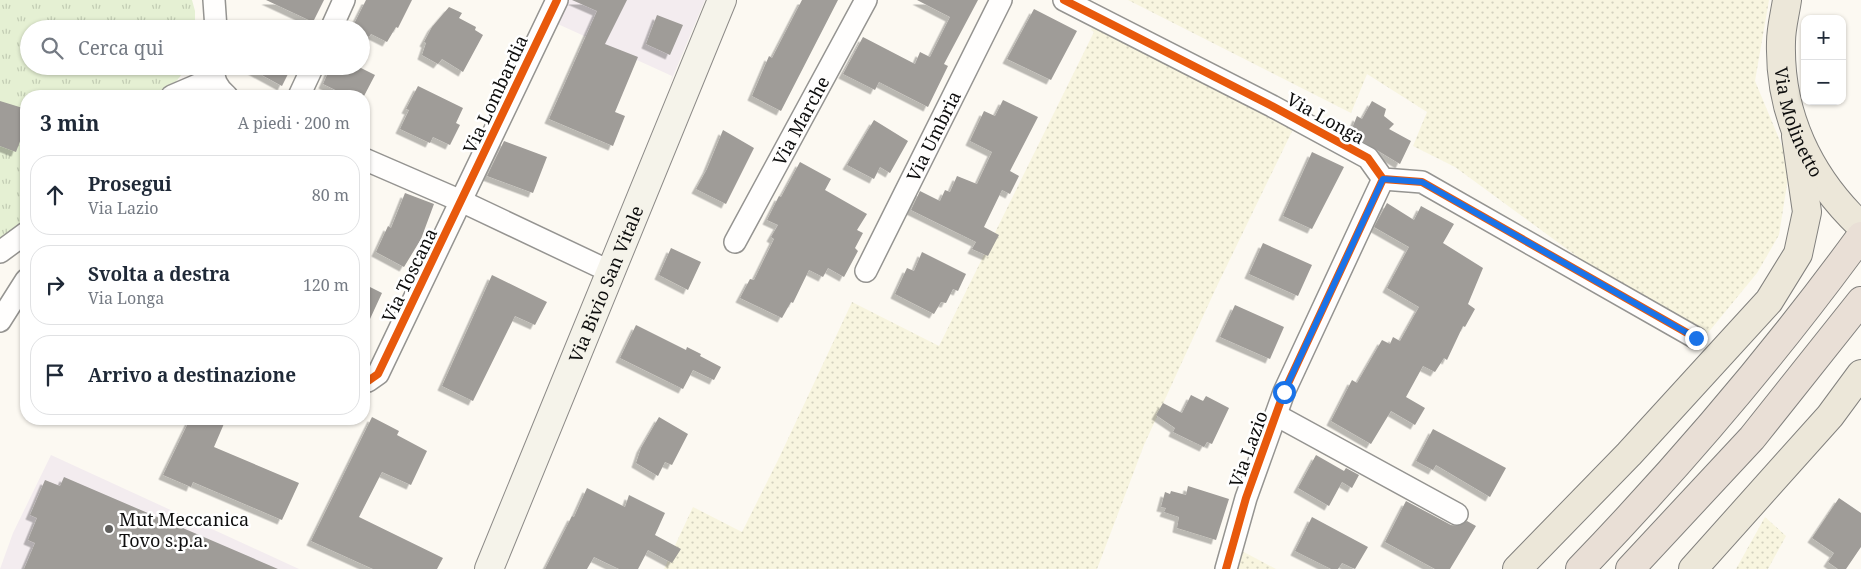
<!DOCTYPE html>
<html lang="it">
<head>
<meta charset="utf-8">
<style>
	:root { --surface:#fff; --page:#f6f6f7; --text:#1f2937; --muted:#747a83; --line:#e0e1e3 }
	body { margin:0; font-family:"Noto Serif",serif; background:var(--page); color:var(--text) }
	.controls { position:absolute; right:15px; top:15px; display:grid; overflow:hidden; border-radius:10px; box-shadow:0 1px 4px #0004 }
	.controls button { width:45px; height:45px; display:grid; place-items:center; padding:0; border:0; border-bottom:1px solid var(--line); background:var(--surface); color:var(--text); font:25px sans-serif }
	.stop { position:absolute; width:15px; height:15px; margin:-11px; border:4px solid #1a73e8; border-radius:50%; background:#fff }
	.stop.end { background:#1a73e8; border-color:#fff; box-shadow:0 1px 5px #0008 }
	.list { margin:0; padding:0; list-style:none }
	h2 { display:flex; justify-content:space-between; align-items:center; height:65px; margin:0; padding:0 20px; font-size:21px }
	h2 small { font-size:16px; font-weight:400; color:var(--muted) }
	.list li { display:grid; grid-template-columns:32px 1fr auto; gap:15px; align-items:center; box-sizing:border-box; height:80px; margin:0 10px 10px; padding:0 10px; border:1px solid var(--line); border-radius:20px }
	.list b { display:block; font-size:19px; white-space:nowrap }
	.list p { margin:0; font-size:16px; white-space:nowrap; color:var(--muted) }
	.list em { font-size:16px; font-style:normal; color:var(--muted) }
	.icon { flex:none; width:28px; height:28px; fill:none; stroke:currentColor; stroke-width:2; stroke-linecap:round; stroke-linejoin:round }
	.map { position:relative; flex:none; width:1861px; height:569px; overflow:hidden }
	.search { position:absolute; background:var(--surface); box-shadow:0 1px 4px #0004; left:20px; top:20px; width:350px; height:55px; display:flex; align-items:center; gap:12px; box-sizing:border-box; padding:0 18px; border-radius:28px; color:var(--muted); font-size:19px }
	.panel { position:absolute; background:var(--surface); box-shadow:0 1px 4px #0004; left:20px; top:90px; width:350px; height:335px; border-radius:20px }
	.map>svg:first-child { display:block }
</style>
</head>
<body>
<div class="map">
<svg width="1861" height="569" viewBox="0 0 1861 569">
	<defs>
		<pattern id="farmland-dots" width="8" height="8" patternUnits="userSpaceOnUse" patternTransform="scale(1.25)"><rect width="8" height="8" fill="#f8f5df"/><path d="M2 2h.1M6 6h.1" fill="none" stroke="#d3d1be" stroke-width="1.8" stroke-linecap="round"/></pattern>
		<pattern id="grass-tufts" width="24" height="20" patternUnits="userSpaceOnUse" patternTransform="scale(1.25)"><rect width="24" height="20" fill="#e5f0d3"/><path d="M3 7l-1-3M5 7V3M7 7l1-3M15 17l-1-3M17 17v-4M19 17l1-3" fill="none" stroke="#c3cdb4"/></pattern>
		<filter id="shadow"><feDropShadow dx="-4.5" dy="4.5" stdDeviation="0" flood-color="#0004"/></filter>
	</defs>
	<rect width="100%" height="100%" fill="#fcf9f2"/>
	<path fill="#f3ecef" d="M 559,0 L 705,0 L 669,86 L 672,76 L 549,20 Z
		M 51,455 L 299,569 L 0,569 L 13,533 Z"/>
	<path fill="url(#farmland-dots)" d="M 1128,0 L 1769,0 L 1755,81 L 1790,165 L 1779,235 L 1757,273 L 1698,345 L 1455,167 L 1413,146 L 1427,112 L 1367,74 L 1351,113 Z
		M 1097,17 L 1298,119 L 1216,288 L 1144,445 L 1097,569 L 664,569 L 693,507 L 742,532 L 779,458 L 852,302 L 939,346 L 1094,32 L 1091,30 Z
		M 1765,517 L 1786,536 L 1768,569 L 1736,569 Z
		M 1240,550 L 1276,569 L 1233,569 Z"/>
	<path fill="url(#grass-tufts)" d="M 0,0 L 192,0 L 195,11 L 195,29 L 29,29 L 29,66 L 181,66 L 183,73 L 164,96 L 26,96 L 26,231 L 0,247 Z"/>
	<path fill="#9f9c98" filter="url(#shadow)" d="M 266,0 L 324,0 L 313,22 Z
		M 366,0 L 412,0 L 398,28 L 396,27 L 387,42 L 371,34 L 369,37 L 361,32 L 361,29 L 352,28 Z
		M 572,0 L 627,0 L 605,44 L 638,57 L 615,112 L 625,116 L 613,146 L 549,119 L 597,11 Z
		M 802,0 L 838,0 L 781,111 L 752,96 L 769,56 L 772,58 Z
		M 917,0 L 978,0 L 944,64 L 948,66 L 928,107 L 879,82 L 875,90 L 843,74 L 863,37 L 915,64 L 920,52 L 930,57 L 950,17 Z
		M 449,7 L 462,13 L 459,18 L 476,27 L 475,30 L 483,35 L 463,72 L 442,59 L 438,64 L 422,55 L 426,43 L 424,42 L 432,27 Z
		M 1034,9 L 1077,31 L 1051,80 L 1007,59 Z
		M 657,15 L 683,25 L 670,55 L 646,44 Z
		M 245,66 L 292,66 L 282,86 Z
		M 331,66 L 357,66 L 375,75 L 364,96 L 348,96 L 323,84 Z
		M 418,86 L 463,108 L 456,123 L 460,125 L 450,145 L 433,137 L 430,143 L 400,129 L 409,110 L 406,109 Z
		M 1003,100 L 1038,117 L 1010,171 L 1019,176 L 1010,194 L 1002,190 L 984,227 L 999,235 L 988,256 L 972,249 L 976,242 L 911,210 L 920,191 L 940,201 L 945,190 L 950,192 L 957,176 L 977,184 L 992,152 L 970,141 L 984,111 L 995,116 Z
		M 0,101 L 26,109 L 26,136 L 22,136 L 16,152 L 0,146 Z
		M 1372,101 L 1386,109 L 1384,116 L 1394,124 L 1389,129 L 1411,141 L 1400,164 L 1355,137 L 1353,126 L 1357,116 L 1362,119 Z
		M 874,120 L 908,141 L 890,173 L 880,167 L 874,179 L 847,165 Z
		M 723,130 L 754,148 L 726,204 L 696,189 L 707,169 Z
		M 504,141 L 547,157 L 533,193 L 487,176 Z
		M 1312,152 L 1344,167 L 1312,229 L 1283,216 Z
		M 800,162 L 831,179 L 825,190 L 867,214 L 857,230 L 863,233 L 855,248 L 858,251 L 844,277 L 828,268 L 823,277 L 809,270 L 793,303 L 791,302 L 782,318 L 740,298 L 750,279 L 754,280 L 774,239 L 771,237 L 778,225 L 767,220 L 779,196 L 781,197 Z
		M 405,193 L 434,204 L 421,239 L 404,267 L 376,252 L 388,226 L 391,228 Z
		M 1387,203 L 1414,220 L 1421,206 L 1454,224 L 1443,243 L 1483,268 L 1468,304 L 1475,309 L 1465,327 L 1463,326 L 1447,360 L 1444,358 L 1435,372 L 1423,366 L 1406,397 L 1425,408 L 1415,425 L 1391,411 L 1371,444 L 1331,421 L 1352,380 L 1357,383 L 1382,340 L 1390,344 L 1393,337 L 1400,341 L 1419,307 L 1387,288 L 1409,247 L 1374,227 Z
		M 1263,243 L 1312,265 L 1298,296 L 1249,274 Z
		M 671,248 L 701,262 L 688,290 L 659,275 Z
		M 922,252 L 966,274 L 958,291 L 953,289 L 946,303 L 941,302 L 934,314 L 895,294 L 907,268 L 914,271 Z
		M 492,275 L 547,302 L 535,325 L 515,316 L 473,401 L 442,386 Z
		M 364,284 L 382,293 L 364,332 Z
		M 1235,305 L 1284,327 L 1270,359 L 1220,337 Z
		M 636,325 L 686,350 L 687,347 L 701,354 L 700,356 L 721,367 L 714,380 L 693,370 L 683,389 L 620,358 Z
		M 1191,395 L 1203,401 L 1206,396 L 1229,408 L 1212,444 L 1207,442 L 1204,447 L 1173,432 L 1175,428 L 1156,415 L 1163,403 L 1182,413 Z
		M 372,417 L 399,431 L 397,435 L 427,451 L 411,485 L 382,472 L 359,517 L 443,558 L 437,569 L 373,569 L 311,541 Z
		M 659,417 L 688,434 L 672,465 L 665,462 L 658,476 L 636,463 L 641,448 Z
		M 190,419 L 226,419 L 214,447 L 299,483 L 282,520 L 193,482 L 191,487 L 163,475 Z
		M 1433,429 L 1506,468 L 1490,497 L 1436,465 L 1433,470 L 1416,461 Z
		M 1316,455 L 1344,471 L 1346,468 L 1359,475 L 1352,488 L 1342,482 L 1329,506 L 1298,488 Z
		M 64,477 L 278,569 L 24,569 L 35,543 L 28,540 L 37,518 L 30,515 L 45,480 L 60,486 Z
		M 1188,486 L 1229,499 L 1216,540 L 1177,528 L 1179,517 L 1164,512 L 1166,508 L 1161,507 L 1165,492 L 1170,494 L 1171,491 L 1186,495 Z
		M 587,488 L 625,507 L 629,495 L 665,513 L 655,535 L 681,549 L 672,563 L 648,550 L 638,569 L 619,569 L 594,557 L 587,569 L 545,569 L 572,516 L 574,517 Z
		M 1839,498 L 1861,513 L 1861,547 L 1846,569 L 1838,569 L 1828,562 L 1834,553 L 1812,538 Z
		M 1406,501 L 1451,525 L 1458,526 L 1467,521 L 1476,526 L 1450,569 L 1435,569 L 1385,542 Z
		M 1312,517 L 1368,547 L 1355,569 L 1342,563 L 1338,569 L 1331,569 L 1295,551 Z"/>
	<g fill="none" stroke-linecap="round" stroke-linejoin="round">
		<defs>
			<g id="minor">
				<path d="M 214,0 L 216,29"/>
				<path d="M 1064,0 L 1272,106 L 1368,158 L 1383,179 L 1422,182 L 1696,338"/>
				<path d="M 331,29 L 344,0"/>
				<path d="M 213,66 C 213,79 217,88 227,96"/>
				<path d="M 172,96 L 214,78"/>
				<path d="M 299,96 L 313,66"/>
				<path d="M 364,159 L 461,201 L 611,272"/>
				<path id="s1" d="M 735,242 L 866,0"/>
				<path d="M 0,252 L 26,233"/>
				<path id="s2" d="M 866,271 L 1001,0"/>
				<path d="M 0,321 L 26,280"/>
				<path d="M 364,379 L 368,381 L 378,374 L 557,0"/>
				<path d="M 1276,415 L 1457,514"/>
				<path d="M 1226,569 L 1246,498 L 1284,392 L 1383,179"/>
			</g>
			<g id="secondary">
				<path id="s3" d="M 489,569 L 722,0"/>
			</g>
			<g id="primary">
				<path id="s4" d="M 1787,0 C 1785,14 1781,28 1781,42 C 1779,114 1809,177 1861,226"/>
				<path d="M 1517,569 L 1629,454 L 1769,301 L 1798,254 L 1807,212 L 1796,136"/>
				<path d="M 1693,569 L 1830,416 L 1861,374"/>
			</g>
			<path id="motorway" d="M 1580,569 C 1681,464 1775,354 1861,236
				M 1630,569 L 1752,438 L 1861,301"/>
		</defs>
		<use href="#minor" stroke="#959491" stroke-width="24"/>
		<use href="#secondary" stroke="#8c8a87" stroke-width="30"/>
		<use href="#primary" stroke="#82817e" stroke-width="30"/>
		<use href="#motorway" stroke="#82817e" stroke-width="30"/>
		<use href="#minor" stroke="#fffefd" stroke-width="21"/>
		<use href="#secondary" stroke="#f5f3ea" stroke-width="28"/>
		<use href="#primary" stroke="#ece7d9" stroke-width="28"/>
		<use href="#motorway" stroke="#e9dfd6" stroke-width="28"/>
		<defs>
			<path id="cycleway" d="M 1064,0 L 1272,106 L 1368,158 L 1383,179 L 1422,182 L 1696,338
				M 364,379 L 368,381 L 378,374 L 557,0
				M 1226,569 L 1246,498 L 1284,392 L 1383,179"/>
		</defs>
		<use href="#cycleway" stroke="#fff" stroke-width="11"/>
		<use href="#cycleway" stroke="#e8590c" stroke-width="8"/>
	</g>
	<g fill="none" stroke-linecap="round" stroke-linejoin="round">
		<path stroke="#1a73e8" stroke-width="6" d="M 1284,392 L 1383,179 L 1422,182 L 1696,338"/>
	</g>
	<circle fill="#61605e" stroke="#fff" stroke-width="2" cx="109" cy="529" r="5"/>
	<g text-anchor="middle" dominant-baseline="central" stroke-width="5" stroke-linejoin="round" paint-order="stroke">
		<g font-size="18" fill="#0e0e0e" stroke="#fff">
			<text transform="translate(495 94) rotate(-65)">Via Lombardia</text>
			<text transform="translate(1326 118) rotate(29)">Via Longa</text>
			<text stroke="none"><textPath href="#s4" startOffset="125">Via Molinetto</textPath></text>
			<text stroke="none"><textPath href="#s1" startOffset="138">Via Marche</textPath></text>
			<text stroke="none"><textPath href="#s2" startOffset="151">Via Umbria</textPath></text>
			<text transform="translate(409 275) rotate(-64)">Via Toscana</text>
			<text stroke="none"><textPath href="#s3" startOffset="308">Via Bivio San Vitale</textPath></text>
			<text transform="translate(1248 449) rotate(-70)">Via Lazio</text>
		</g>
		<g font-size="18" fill="#0e0e0e" stroke="#fff" text-anchor="start">
			<text x="119" y="519">Mut Meccanica<tspan x="119" dy="21">Tovo s.p.a.</tspan></text>
		</g>
	</g>
</svg>
<div class="controls">
<button>+</button>
<button>−</button>
</div>
<div class="stop" style="left:1284px;top:392px"></div>
<div class="stop end" style="left:1696px;top:338px"></div>
<div class="search"><svg class="icon" aria-label="search" viewBox="0 0 24 24"><circle cx="10" cy="10" r="6"/><path d="M15 15l6 6"/></svg>Cerca qui</div>
<section class="panel">
<h2>3 min<small>A piedi · 200 m</small></h2>
<ul class="list">
<li><svg class="icon" aria-label="ahead" viewBox="0 0 24 24"><path d="M12 20V5M6 11l6-6 6 6"/></svg><div><b>Prosegui</b><p>Via Lazio</p></div><em>80 m</em></li>
<li><svg class="icon" aria-label="right" viewBox="0 0 24 24"><path d="M7 20v-9h11M14 6l5 5-5 5"/></svg><div><b>Svolta a destra</b><p>Via Longa</p></div><em>120 m</em></li>
<li><svg class="icon" aria-label="arrive" viewBox="0 0 24 24"><path d="M6 21V4h12l-3 4 3 4H6"/></svg><div><b>Arrivo a destinazione</b></div></li>
</ul>
</section>
</div>
</body>
</html>
